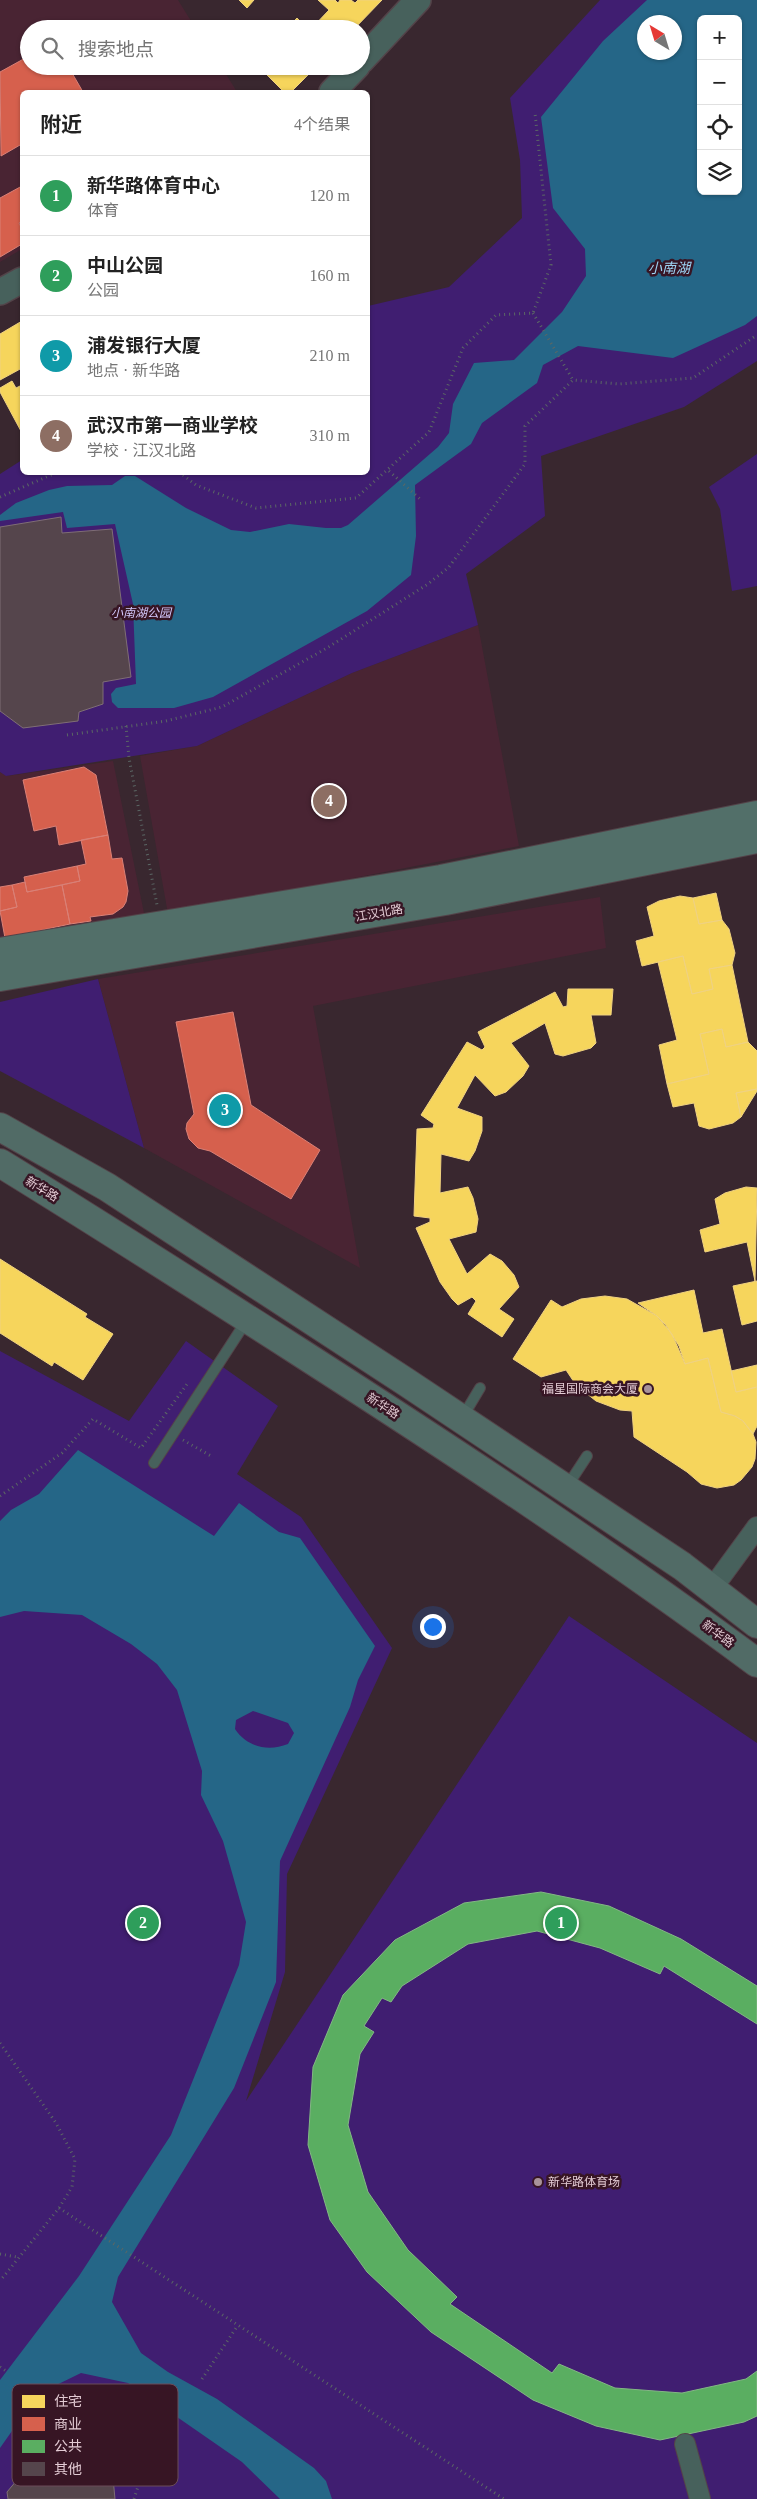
<!DOCTYPE html>
<html lang="zh">
<head>
<meta charset="utf-8">
<style>
	:root { --surface:#fff; --page:#f2f2f2; --text:#222; --muted:#767676; --line:#e0e0e0; --accent:#1a73e8 }
	body { margin:0; font-family:"Times New Roman","Noto Sans SC",serif; background:var(--page); color:var(--text) }
	.controls { position:absolute; right:15px; top:15px; display:grid; overflow:hidden; border-radius:8px; box-shadow:0 1px 4px #0004 }
	.controls button { width:45px; height:45px; display:grid; place-items:center; padding:0; border:0; border-bottom:1px solid var(--line); background:var(--surface); color:var(--text); font:25px sans-serif }
	.compass { position:absolute; left:637px; top:15px; width:45px; height:45px; border-radius:50%; background:var(--surface); box-shadow:0 1px 4px #0004; rotate:322deg }
	.you { position:absolute; left:432px; top:1626px; width:18px; height:18px; margin:-12px; border:4px solid #fff; border-radius:50%; background:#1a73e8; box-shadow:0 0 0 8px #1a73e833 }
	.badge { display:grid; place-items:center; width:32px; height:32px; border-radius:50%; background:var(--accent); color:#fff; font-size:16px; font-weight:700 }
	.pin { position:absolute; translate:-50% -50%; border:2px solid #fff; box-shadow:0 1px 5px #0006 }
	.list { margin:0; padding:0; list-style:none }
	h2 { display:flex; justify-content:space-between; align-items:center; height:65px; margin:0; padding:0 20px; font-size:21px }
	h2 small { font-size:16px; font-weight:400; color:var(--muted) }
	.list li { display:grid; grid-template-columns:32px 1fr auto; gap:15px; align-items:center; box-sizing:border-box; height:80px; padding:0 20px; border-top:1px solid var(--line) }
	.list b { display:block; font-size:19px; white-space:nowrap }
	.list p { margin:0; font-size:16px; white-space:nowrap; color:var(--muted) }
	.list em { font-size:16px; font-style:normal; color:var(--muted) }
	.icon { flex:none; width:28px; height:28px; fill:none; stroke:currentColor; stroke-width:2; stroke-linecap:round; stroke-linejoin:round }
	.map { position:relative; flex:none; width:757px; height:2499px; overflow:hidden }
	.search { position:absolute; background:var(--surface); box-shadow:0 1px 4px #0004; left:20px; top:20px; width:350px; height:55px; display:flex; align-items:center; gap:12px; box-sizing:border-box; padding:0 18px; border-radius:28px; color:var(--muted); font-size:19px }
	.panel { position:absolute; background:var(--surface); box-shadow:0 1px 4px #0004; left:20px; top:90px; width:350px; height:385px; border-radius:8px }
	.map>svg:first-child { display:block }
</style>
</head>
<body>
<div class="map">
<svg width="757" height="2499" viewBox="0 0 757 2499">
	<rect width="100%" height="100%" fill="#39272f"/>
	<path fill="#492433" d="M 0,0 L 178,0 L 196,29 L 29,29 L 29,66 L 221,66 L 237,92 L 22,92 L 22,249 L 0,262 Z
		M 478,625 L 519,846 L 168,914 L 140,756 L 197,746 L 352,673 Z
		M 113,761 L 145,918 L 0,943 L 0,772 L 7,776 Z
		M 600,897 L 606,948 L 313,1006 L 360,1268 L 144,1148 L 98,979 Z"/>
	<path fill="#401e71" fill-rule="evenodd" d="M 600,0 L 757,0 L 757,361 L 684,407 L 541,456 L 545,516 L 466,574 L 478,625 L 352,673 L 197,746 L 6,776 L 0,772 L 0,474 L 22,460 L 22,472 L 368,472 L 368,306 L 449,287 L 522,218 L 520,160 L 510,98 ZM 701,19 L 738,19 L 738,191 L 701,191 ZM 644,22 L 674,22 L 674,52 L 644,52 Z
		M 757,454 L 757,586 L 732,591 L 720,509 L 709,487 Z
		M 98,979 L 144,1148 L 0,1071 L 0,1002 Z
		M 186,1341 L 278,1406 L 237,1474 L 301,1517 L 392,1648 L 287,1874 L 285,1972 L 246,2101 L 569,1616 L 757,1743 L 757,2499 L 0,2499 L 0,1351 L 129,1421 Z"/>
	<path fill="#256687" fill-rule="evenodd" d="M 647,0 L 757,0 L 757,316 L 745,325 L 673,358 L 578,346 L 543,365 L 537,383 L 482,423 L 471,444 L 415,485 L 416,536 L 411,575 L 367,611 L 213,697 L 174,708 L 118,708 L 112,702 L 111,694 L 116,688 L 136,684 L 133,604 L 115,524 L 67,528 L 63,512 L 0,521 L 0,515 L 16,503 L 49,490 L 67,486 L 112,485 L 125,476 L 135,476 L 186,508 L 231,530 L 250,532 L 289,524 L 326,528 L 341,528 L 348,525 L 438,447 L 449,433 L 453,404 L 474,363 L 514,360 L 562,312 L 586,276 L 585,249 L 553,208 L 541,117 L 603,41 ZM 701,19 L 738,19 L 738,191 L 701,191 ZM 644,22 L 674,22 L 674,52 L 644,52 Z
		M 78,1450 L 214,1536 L 239,1503 L 279,1532 L 300,1538 L 375,1646 L 358,1680 L 350,1707 L 280,1861 L 276,1982 L 234,2088 L 118,2277 L 112,2302 L 141,2353 L 168,2372 L 217,2399 L 314,2468 L 326,2481 L 332,2499 L 280,2499 L 242,2462 L 128,2383 L 81,2373 L 38,2394 L 0,2448 L 0,2380 L 79,2276 L 171,2135 L 239,1965 L 246,1922 L 223,1841 L 201,1795 L 202,1771 L 177,1690 L 157,1664 L 131,1644 L 82,1615 L 24,1611 L 0,1617 L 0,1521 L 11,1510 L 39,1494 ZM 253,1711 L 288,1723 L 294,1733 L 288,1744 C 268,1752 247,1747 235,1729 L 236,1720 Z"/>
	<path fill="#f6d55c" stroke="#f0d280" d="M 239,0 L 254,0 L 247,8 Z
		M 318,0 L 335,0 L 338,3 L 340,0 L 351,0 L 355,3 L 358,0 L 382,0 L 354,29 L 311,29 L 329,10 Z
		M 297,18 L 308,29 L 292,29 L 289,26 Z
		M 258,66 L 274,66 L 266,74 Z
		M 274,66 L 317,66 L 291,92 L 284,92 L 266,74 Z
		M 22,321 L 22,368 L 0,380 L 0,334 Z
		M 12,381 L 16,388 L 22,385 L 22,433 L 0,392 L 0,388 Z
		M 716,893 L 722,920 L 699,924 L 693,898 Z
		M 680,896 L 693,898 L 699,924 L 722,920 L 729,929 L 735,953 L 732,965 L 709,969 L 713,989 L 692,994 L 683,956 L 642,966 L 636,941 L 654,936 L 647,907 L 659,901 Z
		M 683,956 L 692,994 L 713,989 L 709,969 L 732,965 L 748,1042 L 726,1047 L 722,1029 L 700,1034 L 709,1074 L 667,1084 L 659,1045 L 677,1040 L 658,962 Z
		M 568,989 L 613,989 L 611,1015 L 591,1015 L 596,1043 L 591,1048 L 563,1056 L 555,1054 L 545,1023 L 511,1043 L 529,1066 L 523,1076 L 506,1092 L 495,1096 L 475,1075 L 457,1108 L 482,1117 L 482,1131 L 475,1151 L 469,1161 L 441,1154 L 440,1193 L 468,1187 L 473,1198 L 478,1219 L 476,1232 L 449,1239 L 467,1274 L 490,1254 L 502,1261 L 514,1275 L 519,1287 L 499,1309 L 514,1319 L 502,1337 L 468,1314 L 476,1301 L 472,1297 L 458,1305 L 452,1299 L 440,1282 L 416,1228 L 430,1222 L 430,1218 L 414,1216 L 417,1129 L 433,1128 L 434,1124 L 421,1115 L 467,1042 L 482,1050 L 485,1047 L 478,1032 L 555,992 L 563,1007 L 567,1006 Z
		M 722,1029 L 726,1047 L 748,1042 L 757,1051 L 757,1089 L 736,1093 L 741,1117 L 733,1123 L 709,1129 L 699,1126 L 694,1103 L 673,1107 L 667,1084 L 709,1074 L 700,1034 Z
		M 757,1089 L 757,1091 L 741,1117 L 736,1093 Z
		M 746,1187 L 757,1188 L 755,1281 L 747,1242 L 705,1252 L 700,1230 L 720,1224 L 715,1199 L 725,1193 Z
		M 0,1259 L 87,1314 L 85,1317 L 113,1334 L 83,1380 L 54,1362 L 52,1366 L 0,1333 Z
		M 757,1281 L 757,1321 L 742,1325 L 733,1286 Z
		M 694,1290 L 703,1333 L 722,1329 L 736,1392 L 757,1387 L 757,1426 L 753,1434 L 743,1421 L 735,1416 L 721,1412 L 708,1358 L 685,1364 L 679,1346 L 665,1324 L 657,1316 L 638,1303 Z
		M 605,1296 L 627,1299 L 657,1316 L 672,1334 L 685,1364 L 708,1358 L 721,1412 L 735,1416 L 743,1421 L 753,1434 L 756,1442 L 755,1459 L 752,1467 L 741,1480 L 734,1485 L 717,1488 L 701,1484 L 687,1472 L 634,1437 L 632,1411 L 620,1410 L 596,1401 L 576,1385 L 566,1370 L 541,1377 L 513,1359 L 551,1300 L 562,1307 L 581,1299 Z
		M 757,1365 L 757,1387 L 736,1392 L 731,1371 Z"/>
	<path fill="#d6604d" stroke="#da8076" d="M 29,56 L 29,66 L 68,66 L 83,92 L 22,92 L 22,149 L 20,145 L 1,156 L 0,72 Z
		M 22,186 L 22,221 L 19,223 L 22,229 L 22,244 L 0,257 L 0,198 Z
		M 84,767 L 96,775 L 108,835 L 59,845 L 56,826 L 34,831 L 23,780 Z
		M 108,835 L 112,859 L 122,858 L 128,891 L 126,902 L 123,907 L 113,914 L 90,917 L 91,921 L 70,924 L 62,885 L 80,881 L 77,866 L 86,864 L 81,840 Z
		M 77,866 L 80,881 L 27,892 L 24,877 Z
		M 25,882 L 27,892 L 62,885 L 70,924 L 5,938 L 0,911 L 17,907 L 12,885 Z
		M 12,885 L 17,907 L 0,911 L 0,887 Z
		M 233,1012 L 251,1105 L 320,1150 L 291,1199 L 210,1151 L 198,1148 L 189,1139 L 186,1129 L 187,1123 L 194,1114 L 176,1022 Z"/>
	<path fill="#5aae61" stroke="#83b784" d="M 541,1892 L 609,1906 L 681,1939 L 757,1986 L 757,2024 L 664,1966 L 660,1974 L 600,1948 L 537,1931 L 468,1944 L 402,1986 L 391,2002 L 382,1998 L 364,2026 L 374,2032 L 360,2054 L 348,2125 L 368,2192 L 408,2250 L 457,2297 L 450,2304 L 552,2373 L 559,2364 L 615,2388 L 682,2393 L 746,2379 L 757,2371 L 757,2416 L 744,2422 L 660,2440 L 596,2426 L 533,2400 L 431,2332 L 367,2272 L 330,2220 L 308,2145 L 313,2067 L 343,1995 L 395,1940 L 464,1903 Z"/>
	<path fill="#55454c" stroke="#7f6e75" d="M 61,517 L 62,533 L 112,529 L 131,677 L 103,682 L 103,704 L 79,712 L 78,721 L 23,728 L 0,711 L 0,527 Z
		M 87,2446 L 89,2461 L 113,2478 L 115,2499 L 8,2499 L 7,2492 L 27,2468 L 25,2454 Z"/>
	<g fill="none" stroke-linecap="round" stroke-linejoin="round">
		<defs>
			<path id="service" d="M 462,1418 L 480,1388
				M 154,1463 L 247,1320
				M 566,1488 L 587,1456"/>
			<path id="minor" d="M 711,1590 L 757,1527
				M 685,2444 L 700,2499"/>
			<path id="tertiary" d="M 361,61 L 418,0
				M 332,92 L 357,66
				M 0,292 L 22,280"/>
			<path id="secondary" d="M 0,952 L 441,879 L 757,815
				M 0,977 L 445,901 L 757,839"/>
			<path id="primary" d="M 0,1127 L 107,1187 L 406,1382 L 682,1566 L 757,1624
				M 0,1163 C 101,1225 201,1289 301,1353 C 455,1452 609,1553 757,1663"/>
		</defs>
		<use href="#service" stroke="#534349" stroke-width="12"/>
		<use href="#minor" stroke="#534349" stroke-width="22"/>
		<use href="#tertiary" stroke="#534349" stroke-width="28"/>
		<use href="#secondary" stroke="#534349" stroke-width="30"/>
		<use href="#primary" stroke="#534349" stroke-width="30"/>
		<path stroke="#5b6765" stroke-width="3" stroke-dasharray="1 4" stroke-linecap="butt" d="M 533,313 L 573,380
			M 389,471 L 420,499
			M 179,472 L 196,485 L 256,508 L 356,498 L 429,432 L 463,348 L 496,315 L 533,313 L 551,265 L 535,113
			M 0,497 L 58,472
			M 126,726 L 129,758 L 157,905
			M 67,735 L 166,721 L 222,707 L 327,648 L 428,584 L 449,567 L 525,464 L 525,426 L 573,380 L 619,384 L 693,378 L 757,335
			M 183,1440 L 211,1456
			M 0,1496 L 62,1453 L 93,1419 L 141,1448 L 187,1384
			M 0,2043 L 56,2123 L 75,2159 L 72,2187 L 59,2208 L 0,2281
			M 59,2208 L 504,2499
			M 0,2254 L 17,2257
			M 0,2367 L 6,2371
			M 202,2379 L 238,2325
			M 38,2394 L 145,2465 L 171,2425
			M 134,2499 L 145,2465"/>
		<use href="#service" stroke="#47615c" stroke-width="10"/>
		<use href="#minor" stroke="#47615c" stroke-width="20"/>
		<use href="#tertiary" stroke="#47615c" stroke-width="25"/>
		<use href="#secondary" stroke="#526f69" stroke-width="28"/>
		<use href="#primary" stroke="#516b66" stroke-width="28"/>
	</g>
	<g fill="#a8929a" stroke="#371524" stroke-width="2">
		<circle cx="648" cy="1389" r="5"/>
		<circle cx="538" cy="2182" r="5"/>
	</g>
	<g text-anchor="middle" dominant-baseline="central" stroke-width="5" stroke-linejoin="round" paint-order="stroke">
		<g font-size="12" font-style="italic" fill="#d3c8fc" stroke="#371524">
			<text x="141" y="613">小南湖公园</text>
		</g>
		<g font-size="12" fill="#e3cbd4" stroke="#371524">
			<text transform="translate(379 913) rotate(-10)">江汉北路</text>
			<text transform="translate(42 1189) rotate(31)">新华路</text>
			<text transform="translate(383 1406) rotate(33)">新华路</text>
			<text transform="translate(718 1634) rotate(37)">新华路</text>
		</g>
		<g font-size="12" fill="#e3cbd4" stroke="#371524" text-anchor="end">
			<text x="638" y="1389">福星国际商会大厦</text>
			<text x="548" y="2182" text-anchor="start">新华路体育场</text>
		</g>
		<g font-size="14" font-style="italic" fill="#9dd4f4" stroke="#371524">
			<text x="669" y="268">小南湖</text>
		</g>
	</g>
	<rect x="12" y="2384" width="166" height="102" rx="8" fill="#371524" stroke="#6b4c59" stroke-width="1"/>
	<rect x="22" y="2395" width="23" height="13" fill="#f6d55c"/>
	<rect x="22" y="2417" width="23" height="14" fill="#d6604d"/>
	<rect x="22" y="2440" width="23" height="13" fill="#5aae61"/>
	<rect x="22" y="2462" width="23" height="14" fill="#55454c"/>
	<g font-size="14" fill="#e3cbd4">
		<text x="54" y="2406">住宅</text>
		<text x="54" y="2429">商业</text>
		<text x="54" y="2451">公共</text>
		<text x="54" y="2474">其他</text>
	</g>
</svg>
<div class="controls">
<button>+</button>
<button>−</button>
<button><svg class="icon" aria-label="locate" viewBox="0 0 24 24"><circle cx="12" cy="12" r="6"/><path d="M12 2v4M12 18v4M2 12h4M18 12h4"/></svg></button>
<button><svg class="icon" aria-label="layers" viewBox="0 0 24 24"><path d="M12 4l9 5-9 5-9-5zM3 14l9 5 9-5"/></svg></button>
</div>
<svg class="compass" viewBox="-18 -18 36 36"><path d="M0-13l5 13h-10z" fill="#e53935"/><path d="M0 13l5-13h-10z" fill="#767676"/></svg>
<div class="you"></div>
<div class="pin badge" style="left:561px;top:1923px;background:#2e9e5b">1</div>
<div class="pin badge" style="left:143px;top:1923px;background:#2e9e5b">2</div>
<div class="pin badge" style="left:225px;top:1110px;background:#0f9aa8">3</div>
<div class="pin badge" style="left:329px;top:801px;background:#8d6e63">4</div>
<div class="search"><svg class="icon" aria-label="search" viewBox="0 0 24 24"><circle cx="10" cy="10" r="6"/><path d="M15 15l6 6"/></svg>搜索地点</div>
<section class="panel">
<h2>附近<small>4个结果</small></h2>
<ul class="list">
<li><span class="badge" style="background:#2e9e5b">1</span><div><b>新华路体育中心</b><p>体育</p></div><em>120 m</em></li>
<li><span class="badge" style="background:#2e9e5b">2</span><div><b>中山公园</b><p>公园</p></div><em>160 m</em></li>
<li><span class="badge" style="background:#0f9aa8">3</span><div><b>浦发银行大厦</b><p>地点 · 新华路</p></div><em>210 m</em></li>
<li><span class="badge" style="background:#8d6e63">4</span><div><b>武汉市第一商业学校</b><p>学校 · 江汉北路</p></div><em>310 m</em></li>
</ul>
</section>
</div>
</body>
</html>
